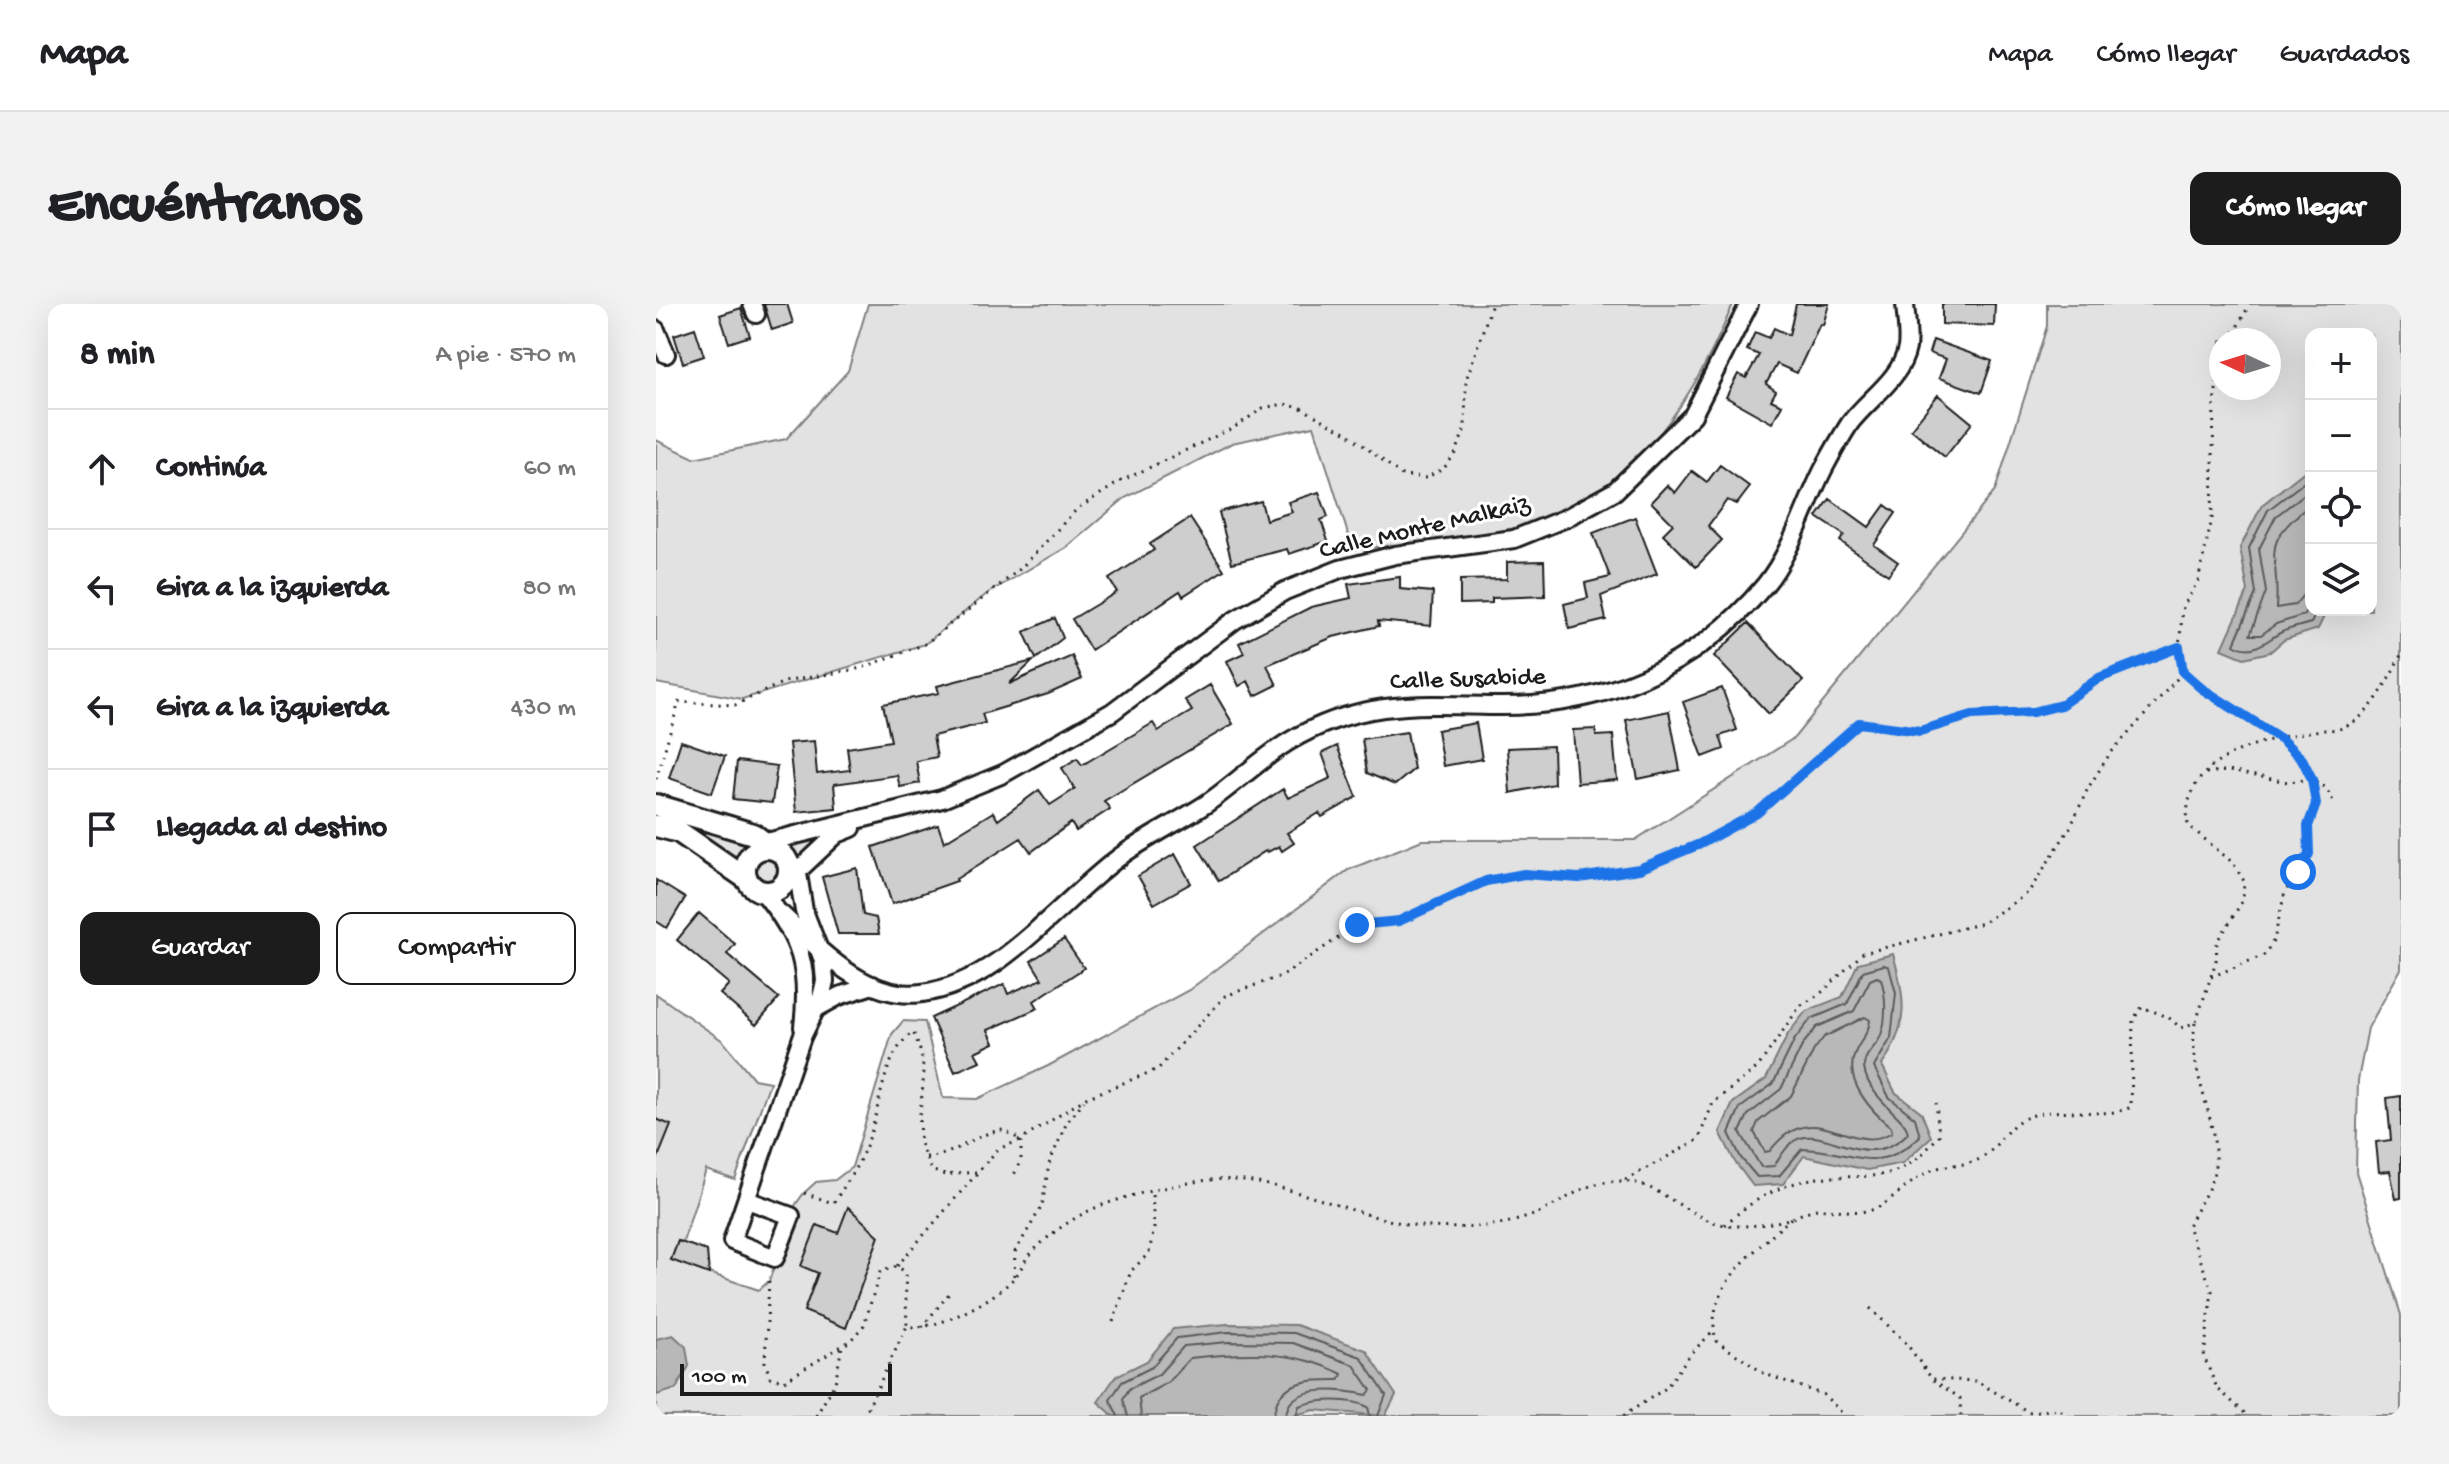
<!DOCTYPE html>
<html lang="es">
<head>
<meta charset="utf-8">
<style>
	:root { --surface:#fff; --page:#f2f2f2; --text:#202124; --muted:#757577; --line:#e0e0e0; --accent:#1c1c1c }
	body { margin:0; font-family:"Gochi Hand",sans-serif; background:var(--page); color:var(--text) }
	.controls { position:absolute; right:24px; top:24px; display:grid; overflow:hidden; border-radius:16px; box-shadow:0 8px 32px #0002 }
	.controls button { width:72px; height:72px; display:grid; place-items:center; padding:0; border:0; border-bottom:2px solid var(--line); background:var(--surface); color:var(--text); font:40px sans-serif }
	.compass { position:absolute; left:1553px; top:24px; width:72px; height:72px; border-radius:50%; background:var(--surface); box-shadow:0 8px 32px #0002; rotate:274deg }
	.scale { position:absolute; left:24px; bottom:20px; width:212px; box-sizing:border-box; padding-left:8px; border:4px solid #1c1c1c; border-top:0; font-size:22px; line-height:28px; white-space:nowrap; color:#1c1c1c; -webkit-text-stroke:6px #fff; paint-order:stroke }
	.stop { position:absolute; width:24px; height:24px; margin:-18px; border:6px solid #1a73e8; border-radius:50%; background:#fff }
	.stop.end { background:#1a73e8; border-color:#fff; box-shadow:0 2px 8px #0008 }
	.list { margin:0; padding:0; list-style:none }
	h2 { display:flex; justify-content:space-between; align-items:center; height:104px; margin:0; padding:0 32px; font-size:34px }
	h2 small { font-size:26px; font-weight:400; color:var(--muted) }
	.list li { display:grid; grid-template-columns:52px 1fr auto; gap:24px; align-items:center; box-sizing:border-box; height:120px; padding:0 32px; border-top:2px solid var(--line) }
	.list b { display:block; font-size:30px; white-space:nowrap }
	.list em { font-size:26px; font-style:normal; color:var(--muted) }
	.actions { display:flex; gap:16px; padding:24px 32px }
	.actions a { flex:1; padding:18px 0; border:2px solid var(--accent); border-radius:16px; text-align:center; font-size:28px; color:var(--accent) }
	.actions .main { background:var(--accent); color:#fff }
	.icon { flex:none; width:44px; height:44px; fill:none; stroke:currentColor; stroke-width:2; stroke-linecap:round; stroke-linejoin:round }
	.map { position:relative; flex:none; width:1745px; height:1112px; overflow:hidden; border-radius:16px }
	header { display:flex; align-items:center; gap:48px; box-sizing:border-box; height:112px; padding:0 40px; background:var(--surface); border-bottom:2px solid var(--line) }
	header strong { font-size:38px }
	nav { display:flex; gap:44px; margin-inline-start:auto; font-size:28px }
	.intro { display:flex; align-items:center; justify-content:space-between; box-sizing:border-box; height:192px; padding:0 48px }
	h1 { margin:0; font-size:56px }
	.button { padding:20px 36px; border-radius:16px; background:var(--accent); color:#fff; font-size:28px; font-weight:700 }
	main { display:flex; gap:48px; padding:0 48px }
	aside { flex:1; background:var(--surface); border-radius:16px; box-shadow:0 8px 32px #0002 }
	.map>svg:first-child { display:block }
</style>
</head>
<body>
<header>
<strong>Mapa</strong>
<nav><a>Mapa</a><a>Cómo llegar</a><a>Guardados</a></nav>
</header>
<div class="intro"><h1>Encuéntranos</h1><a class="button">Cómo llegar</a></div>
<main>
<aside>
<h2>8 min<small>A pie · 570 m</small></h2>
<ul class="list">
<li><svg class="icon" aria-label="ahead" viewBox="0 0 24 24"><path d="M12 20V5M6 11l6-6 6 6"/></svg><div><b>Continúa</b></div><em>60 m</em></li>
<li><svg class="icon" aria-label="left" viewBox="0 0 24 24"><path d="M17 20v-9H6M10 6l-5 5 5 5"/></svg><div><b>Gira a la izquierda</b></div><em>80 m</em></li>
<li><svg class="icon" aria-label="left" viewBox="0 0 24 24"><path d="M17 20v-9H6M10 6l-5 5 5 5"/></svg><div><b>Gira a la izquierda</b></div><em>430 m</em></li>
<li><svg class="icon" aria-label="arrive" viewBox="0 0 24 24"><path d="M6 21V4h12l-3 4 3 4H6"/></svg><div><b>Llegada al destino</b></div></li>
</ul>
<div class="actions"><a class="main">Guardar</a><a>Compartir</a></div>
</aside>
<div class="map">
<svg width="1745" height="1112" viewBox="0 0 1745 1112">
	<rect width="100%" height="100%" fill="#fff"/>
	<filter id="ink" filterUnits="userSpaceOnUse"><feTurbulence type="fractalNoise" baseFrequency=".0125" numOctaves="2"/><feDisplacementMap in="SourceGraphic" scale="16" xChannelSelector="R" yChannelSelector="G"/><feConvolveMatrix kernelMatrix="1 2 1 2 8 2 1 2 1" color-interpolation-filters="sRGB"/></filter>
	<g filter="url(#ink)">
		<path fill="#e2e2e2" stroke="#7f7f7f" stroke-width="2" fill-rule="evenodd" d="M 212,0 L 1077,0 C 1034,106 972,196 855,225 C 805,237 749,239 697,246 L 658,122 L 576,139 L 469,194 L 411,243 L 332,289 L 269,340 L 86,395 L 0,379 L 0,136 L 38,154 L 130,135 L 192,67 Z
			M 1391,0 L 1745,0 L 1745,665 L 1712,724 L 1702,776 L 1700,868 L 1745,1011 L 1745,1112 L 0,1112 L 0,690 L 67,737 L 98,775 L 114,778 L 79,876 L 50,866 L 27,938 L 22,937 L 15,956 L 103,986 L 113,977 L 140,900 L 148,889 L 160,878 L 179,876 L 196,863 L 236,730 L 247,717 L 269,718 L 287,794 L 321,795 L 392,762 L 533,686 L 692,566 L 766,536 L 979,536 L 1138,434 L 1339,187 L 1391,22 ZM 1655,30 L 1715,30 L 1715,306 L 1655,306 ZM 1565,36 L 1613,36 L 1613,84 L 1565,84 Z
			M 34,522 L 98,537 L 87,546 L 80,559 L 30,527 Z
			M 159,532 L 163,540 L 142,559 L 129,541 Z
			M97 567a13 13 0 1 1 26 0a13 13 0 1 1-26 0Z"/>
		<path fill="#b8b8b8" stroke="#7a7a7a" stroke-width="2" d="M 1655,162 L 1655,306 L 1671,306 L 1662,325 L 1628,336 L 1614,348 L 1588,354 L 1566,345 L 1592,287 L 1584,244 L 1606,201 Z
			M 1237,650 C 1250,695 1253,721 1226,761 L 1239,788 L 1265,808 L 1275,833 L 1247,859 L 1211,866 L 1148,852 L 1127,880 L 1097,882 L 1079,858 L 1064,828 L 1077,799 L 1110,775 L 1132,730 L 1150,707 L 1186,693 L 1202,659 Z
			M 571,1020 L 640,1021 L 710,1046 L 740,1091 L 729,1112 L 658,1106 L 635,1112 L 458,1112 L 442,1098 L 460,1072 L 491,1057 L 517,1025 Z
			M 17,1031 L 30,1043 L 33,1062 L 20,1085 L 1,1091 L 0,1035 Z"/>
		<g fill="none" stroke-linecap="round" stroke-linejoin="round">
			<path stroke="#5a5a5a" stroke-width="2" d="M 1655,173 L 1612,206 L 1593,244 L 1600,289 L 1578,340 C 1597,352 1609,337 1624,329 C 1633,324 1645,322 1655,319 L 1662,306
				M 1655,185 L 1620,212 L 1603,245 L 1610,288 L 1594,331 L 1605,331 L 1620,320 L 1648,311 L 1655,297
				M 1655,200 C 1599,244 1625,247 1620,304 L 1639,301 L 1655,281
				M 1228,661 L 1233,663 L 1240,689 L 1235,734 L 1218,763 L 1233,793 L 1259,814 L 1264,832 C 1221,874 1197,846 1146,845 L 1123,872 L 1101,873 L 1085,854 L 1073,829 L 1084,804 L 1117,780 L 1139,735 L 1155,715 L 1191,700 L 1207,667 Z
				M 1221,673 L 1225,675 C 1230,691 1231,715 1225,731 C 1221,743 1207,750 1208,764 C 1213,796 1250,812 1252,829 C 1209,872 1169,818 1138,837 C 1129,843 1124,854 1118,862 L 1105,863 L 1084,828 L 1092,811 L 1125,785 L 1147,740 L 1161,723 L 1198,707 L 1214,676 Z
				M 1209,713 L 1214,716 C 1213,730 1204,736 1199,749 C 1187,777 1216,808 1235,823 L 1236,828 C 1195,854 1157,789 1114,847 L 1109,848 L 1098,828 L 1102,818 L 1135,792 L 1158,746 L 1168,733 Z
				M 462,1112 L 454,1096 L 466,1078 L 496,1063 L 521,1034 L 572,1028 L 638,1029 L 705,1053 L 730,1091 L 722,1112
				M 472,1112 L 467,1095 L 473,1085 L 503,1070 L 528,1042 L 572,1038 L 637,1039 L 698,1061 L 715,1086 L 711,1091 C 688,1086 632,1078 630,1112
				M 485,1112 L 483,1094 L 511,1079 L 534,1054 C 586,1048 638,1045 686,1070 L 683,1076 C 655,1076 620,1075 618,1112
				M 640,1112 L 643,1102 C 661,1095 695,1094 712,1103 L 714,1112"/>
		</g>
		<path fill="#cecece" stroke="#1c1c1c" stroke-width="2" d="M 108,0 L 131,0 L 137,19 L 116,26 Z
			M 1140,0 L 1173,0 L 1167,21 L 1164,20 L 1141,69 L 1121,60 L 1110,80 L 1120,87 L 1115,96 L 1126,101 L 1116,119 L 1070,93 L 1082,70 L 1090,74 L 1103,51 L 1091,46 L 1099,28 L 1113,34 L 1118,24 L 1133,31 Z
			M 1286,0 L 1339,0 L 1338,22 L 1286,20 Z
			M 85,4 L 94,32 L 73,39 L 64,11 Z
			M 39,24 L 48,52 L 27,59 L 18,31 Z
			M 1277,36 L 1336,57 L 1325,89 L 1283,74 L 1290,55 L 1273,49 Z
			M 1282,91 L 1316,119 L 1289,153 L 1255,125 Z
			M 1064,161 L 1094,183 L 1081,200 L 1071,196 L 1052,222 L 1066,236 L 1040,263 L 1007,230 L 1017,220 L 995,198 L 1011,181 L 1019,189 L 1036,167 L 1051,178 Z
			M 663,188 L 672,213 L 665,216 L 672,237 L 633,250 L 631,245 L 576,259 L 563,208 L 605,197 L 610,216 L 636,208 L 632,198 Z
			M 1174,195 L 1213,223 L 1229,201 L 1240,209 L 1218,241 L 1242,258 L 1232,271 L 1184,237 L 1188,231 L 1161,213 Z
			M 979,213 L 1001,270 L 945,292 L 950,316 L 913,325 L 908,300 L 932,294 L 929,279 L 954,273 L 937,229 Z
			M 534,214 L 568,266 L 527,292 L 524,287 L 435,346 L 416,315 L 461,288 L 453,275 L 498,246 L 494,240 Z
			M 888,257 L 889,292 L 836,294 L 836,299 L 804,300 L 804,276 L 851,275 L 851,258 Z
			M 744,273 L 744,285 L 777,288 L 775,322 L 722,317 L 723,322 L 677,333 L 611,361 L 621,381 L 599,392 L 592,377 L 583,382 L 571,357 L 588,349 L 583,339 L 655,303 L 695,294 L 692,280 Z
			M 399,314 L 407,334 L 380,355 L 368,328 Z
			M 1092,319 L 1147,377 L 1113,410 L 1058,352 Z
			M 416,352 L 426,375 L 392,390 L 326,410 L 329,419 L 277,432 L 281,453 L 260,457 L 264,479 L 244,483 L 241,471 L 178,480 L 180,504 L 140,508 L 133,439 L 158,437 L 161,470 L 194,466 L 191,444 L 235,437 L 227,400 L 283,389 L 281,382 L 377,357 L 353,380 Z
			M 554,381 L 577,420 L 448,497 L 454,505 L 420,527 L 415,519 L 375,548 L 365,534 L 300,575 L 301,577 L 236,600 L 217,543 L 282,521 L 288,538 L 337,508 L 342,516 L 383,486 L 394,501 L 419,485 L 406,464 L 421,454 L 426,461 L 497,419 L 502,427 L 536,407 L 529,396 Z
			M 1066,384 L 1081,426 L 1064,432 L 1068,445 L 1047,453 L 1027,398 Z
			M 1013,407 L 1024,466 L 982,475 L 970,416 Z
			M 820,419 L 826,455 L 787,462 L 781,426 Z
			M 940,425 L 940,432 L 957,431 L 961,476 L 921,479 L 917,426 Z
			M 751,428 L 758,465 L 739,481 L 711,469 L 706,435 Z
			M 25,437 L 69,452 L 56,489 L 13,474 Z
			M 681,442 L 701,493 L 666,513 L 663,509 L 631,529 L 638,539 L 626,547 L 623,542 L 612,548 L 611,546 L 563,577 L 541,541 L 627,485 L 632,494 L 675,474 L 666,449 Z
			M 897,442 L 898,480 L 854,489 L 851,444 Z
			M 81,457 L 121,462 L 116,499 L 77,495 Z
			M 519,550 L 535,579 L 498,600 L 482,572 Z
			M 201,564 L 207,611 L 220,614 L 223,630 L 182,630 L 166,573 Z
			M 0,576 L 29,594 L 11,624 L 0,617 Z
			M 43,609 L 79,640 L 71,650 L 123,694 L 100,721 L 64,690 L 73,680 L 21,636 Z
			M 408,635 L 428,664 L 378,697 L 382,704 L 332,726 L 338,739 L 319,748 L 324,757 L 299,768 L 275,714 L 348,680 L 352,690 L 386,675 L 375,657 Z
			M 1745,792 L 1745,894 L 1740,895 L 1734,867 L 1723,868 L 1720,838 L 1735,836 L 1731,794 Z
			M 0,815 L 15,821 L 1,856 L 0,856 Z
			M 192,903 L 223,932 L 190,1024 L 148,1007 L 162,969 L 145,962 L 161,921 L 182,929 Z
			M 22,937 L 51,947 L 53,970 L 15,956 Z"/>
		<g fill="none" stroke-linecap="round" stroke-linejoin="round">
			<defs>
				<path id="minor" d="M 96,0 L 100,10
					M 0,26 L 10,50
					M 105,545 L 111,538 L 286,495 L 347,470 L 456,408 L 579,316 L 629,287 L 684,265 L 739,251 L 858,235 L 910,214 L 959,187 L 1037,111 L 1093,0
					M 125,583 L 181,530 L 196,524
					M 107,588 C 145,635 154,663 147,723
					M 124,609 C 162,644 209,697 266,689 C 347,679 406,593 469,549 C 495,531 524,517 550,500 C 578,481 603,456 632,438 C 702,396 761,400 838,402 C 945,404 1039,365 1109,281 C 1136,248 1149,201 1168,164 C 1176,149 1185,133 1194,119 C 1212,95 1245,75 1251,44 C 1253,31 1250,14 1249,0
					M 161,704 L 183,692 L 217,681
					M 91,896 L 135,912 L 119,954 L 76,937 L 146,733 L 165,694 L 169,677 L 167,656 L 148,607 L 142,570 L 128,551"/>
				<path id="tertiary" d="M 0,501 L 97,530 L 117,545
					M 0,522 L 23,528 L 91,575
					M89 566a22 22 0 1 1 44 0a22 22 0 1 1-44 0Z"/>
			</defs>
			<use href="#minor" stroke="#1c1c1c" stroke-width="22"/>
			<use href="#tertiary" stroke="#1c1c1c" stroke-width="26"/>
			<path stroke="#1c1c1c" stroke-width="3" stroke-dasharray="2 6" stroke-linecap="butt" d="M 1574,36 L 1594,0
				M 1550,469 L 1573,467 L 1632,478 L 1656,475 L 1670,484 L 1678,499
				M 0,475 L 23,398 L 79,401 L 128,378 L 206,364 L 269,340 L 364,265 L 421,205 L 465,177 L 579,123 L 607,104 L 628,100 L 645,104 L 691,129 L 747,172 L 770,174 L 788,164 L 800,149 L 809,124 L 810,76 L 836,0
				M 1555,673 L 1608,651 L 1618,636 L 1629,588 L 1653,550 L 1652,522 L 1660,500 L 1656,475 L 1646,455 L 1625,435 L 1545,384 L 1527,368 L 1523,343 L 1527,302 L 1542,277 L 1556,215 L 1558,98 L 1565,57
				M 1539,719 C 1531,768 1562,811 1559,860 C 1558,883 1541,901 1532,922 L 1556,987 L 1548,1053 L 1561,1084 L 1592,1112
				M 270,853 C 299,853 318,829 347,826 L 365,836 L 365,856 L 358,871
				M 969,876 L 1042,836 L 1057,799 L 1102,763 L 1144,702 L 1164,690 L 1207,649 L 1327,619 L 1372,589 L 1415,522 L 1432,484 L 1453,451 L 1527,368
				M 148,889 L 177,899 C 192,878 205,857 214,832 C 225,798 227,751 257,728 C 278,772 260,793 264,836 C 265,846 272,856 275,866 L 289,871 L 321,868
				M 1135,914 C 1099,948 1047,982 1060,1037 L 1109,1070 L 1168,1091 L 1189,1112
				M 1069,921 C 1095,895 1136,874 1174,873 C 1227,872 1248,876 1283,831 L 1280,799
				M 241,962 L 342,845 L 365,836 L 430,794 L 502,765 L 569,692 L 628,671 L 701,621 L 743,617 L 830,577 L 868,570 L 923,574 L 983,565 L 1044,540 L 1101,509 L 1203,419 L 1264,427 L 1316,411 L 1377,408 L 1405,401 L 1443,374 L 1523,343
				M 358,972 L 359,948 L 386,902 L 393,860 L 411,818 L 428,797
				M 113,977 L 109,1058 L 114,1073 L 128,1077 L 194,1037 L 208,1021 L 224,968 L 241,962 L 249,968 L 251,1022 C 278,1029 338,996 357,975 C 364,969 366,960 372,953 C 388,934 414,915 437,905 C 463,893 524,879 553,876 C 625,870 699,917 774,923 C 808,925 848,923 880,910 C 909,898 931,875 966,877 C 1004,878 1033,916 1070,921 C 1090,924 1116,920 1136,914 C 1144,911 1153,906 1161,905 C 1179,904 1204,912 1221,904 C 1243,893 1258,871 1282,864 C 1297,859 1311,863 1327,853 C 1341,844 1350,824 1365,816 C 1404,797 1443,818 1475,803 L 1477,716 L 1486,703 L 1512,713 L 1525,724 L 1540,718 L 1560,657 L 1561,639 L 1587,596 L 1588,577 L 1577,559 L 1532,521 C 1523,454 1607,435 1659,427 C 1669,425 1681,427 1689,423 C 1718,409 1731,377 1745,351
				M 1214,1004 L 1250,1039 L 1276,1075 L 1320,1077 L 1373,1108 L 1404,1105 L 1409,1112
				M 457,1018 L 475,967 L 493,949 L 498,924 L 496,889
				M 266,1023 L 296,986
				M 1277,1076 L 1304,1094 L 1305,1112
				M 160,1112 L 179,1079 L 186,1042
				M 208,1112 L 251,1022
				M 967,1112 L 1010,1084 L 1035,1049 L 1058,1027"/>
			<use href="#minor" stroke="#fff" stroke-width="16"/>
			<use href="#tertiary" stroke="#fff" stroke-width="20"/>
		</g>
	</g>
	<g fill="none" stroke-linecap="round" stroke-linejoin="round" filter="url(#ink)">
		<path stroke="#1a73e8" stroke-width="10" d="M 701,621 L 743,617 L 830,577 L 868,570 L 923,574 L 983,565 L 1044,540 L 1101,509 L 1203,419 L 1264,427 L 1316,411 L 1377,408 L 1405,401 L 1443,374 L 1523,343 L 1527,368 L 1545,384 L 1625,435 L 1646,455 L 1656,475 L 1660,500 L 1652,522 L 1653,550 L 1642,568"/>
	</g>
	<g text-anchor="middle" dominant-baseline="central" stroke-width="6" stroke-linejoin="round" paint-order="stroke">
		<g font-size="26" fill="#1c1c1c" stroke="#fff">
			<text transform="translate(769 225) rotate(-13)">Calle Monte Malkaiz</text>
			<text transform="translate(812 377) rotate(-2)">Calle Susabide</text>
		</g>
	</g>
</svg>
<div class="controls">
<button>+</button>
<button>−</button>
<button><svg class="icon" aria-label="locate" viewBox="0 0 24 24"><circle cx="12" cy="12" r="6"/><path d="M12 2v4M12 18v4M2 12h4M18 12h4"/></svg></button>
<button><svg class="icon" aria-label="layers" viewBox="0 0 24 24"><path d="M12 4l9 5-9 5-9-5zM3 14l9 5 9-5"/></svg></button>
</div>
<svg class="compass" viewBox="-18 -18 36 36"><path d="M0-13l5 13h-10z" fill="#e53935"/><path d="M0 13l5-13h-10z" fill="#757577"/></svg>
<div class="scale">100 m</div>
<div class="stop" style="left:1642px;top:568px"></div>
<div class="stop end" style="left:701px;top:621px"></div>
</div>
</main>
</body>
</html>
